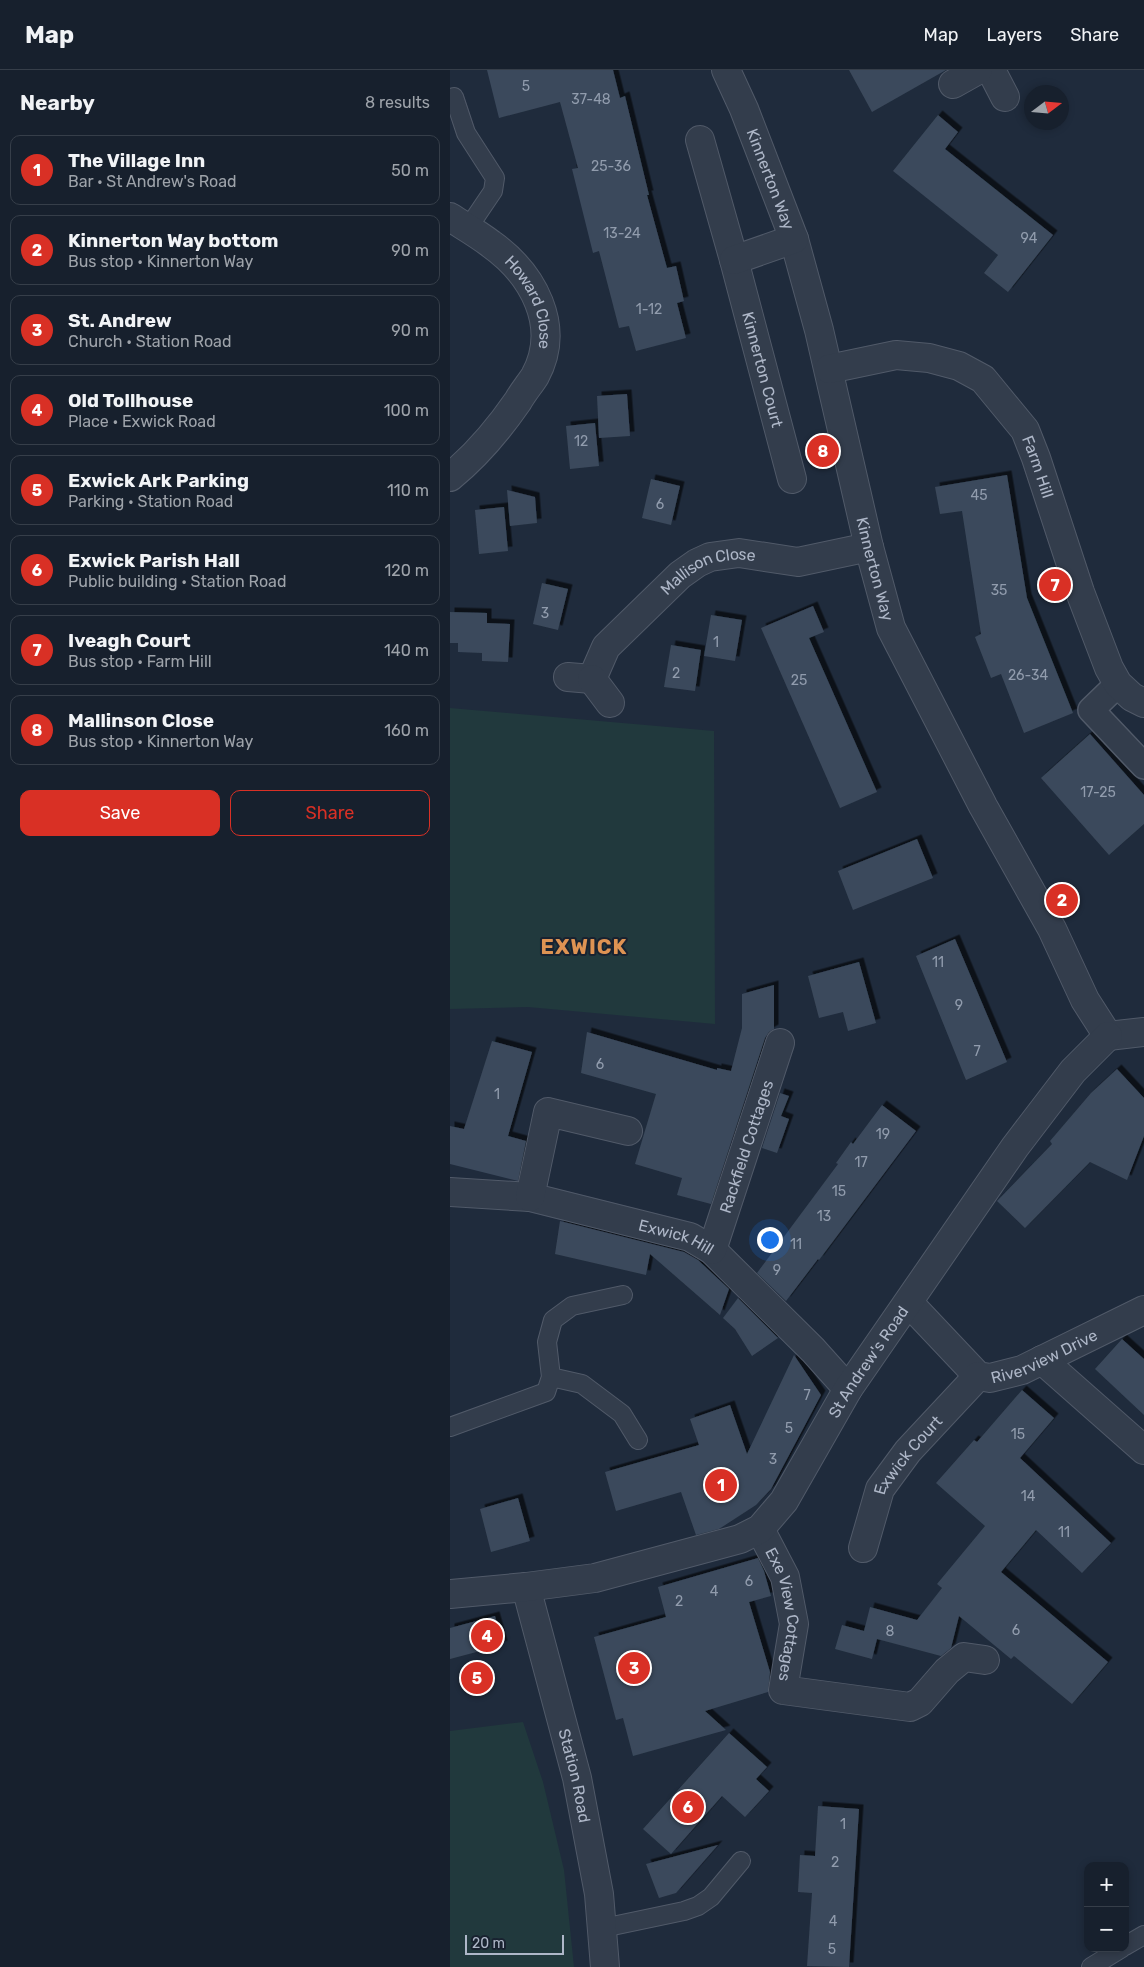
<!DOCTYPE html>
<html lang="en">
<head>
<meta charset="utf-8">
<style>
	:root { --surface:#17202d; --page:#202835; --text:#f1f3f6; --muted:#9ea3aa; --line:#363e49; --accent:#d93025 }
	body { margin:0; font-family:Rubik,sans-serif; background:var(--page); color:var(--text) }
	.controls { position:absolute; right:15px; bottom:15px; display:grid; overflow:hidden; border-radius:10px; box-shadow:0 2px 8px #0003 }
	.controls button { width:45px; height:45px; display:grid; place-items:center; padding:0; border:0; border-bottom:1px solid var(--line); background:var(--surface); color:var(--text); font:25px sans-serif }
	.compass { position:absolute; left:574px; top:15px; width:45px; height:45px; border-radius:50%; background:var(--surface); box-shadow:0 2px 8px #0003; rotate:74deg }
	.scale { position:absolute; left:15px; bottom:12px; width:99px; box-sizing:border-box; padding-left:5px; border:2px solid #aeb7c8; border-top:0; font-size:14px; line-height:18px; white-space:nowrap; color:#aeb7c8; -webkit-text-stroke:4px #192230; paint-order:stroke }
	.you { position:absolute; left:319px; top:1169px; width:18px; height:18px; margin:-12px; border:4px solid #fff; border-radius:50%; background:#1a73e8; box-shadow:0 0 0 8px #1a73e833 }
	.badge { display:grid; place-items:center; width:32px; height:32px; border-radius:50%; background:var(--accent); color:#fff; font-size:16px; font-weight:700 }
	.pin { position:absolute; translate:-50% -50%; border:2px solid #fff; box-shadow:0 1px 5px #0006 }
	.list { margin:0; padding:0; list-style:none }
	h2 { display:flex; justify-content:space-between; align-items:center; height:65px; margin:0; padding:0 20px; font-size:21px }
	h2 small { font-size:16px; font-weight:400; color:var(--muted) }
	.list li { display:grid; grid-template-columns:32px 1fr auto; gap:15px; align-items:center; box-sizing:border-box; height:70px; margin:0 10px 10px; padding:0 10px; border:1px solid var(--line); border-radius:10px }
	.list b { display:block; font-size:19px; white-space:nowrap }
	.list p { margin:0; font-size:16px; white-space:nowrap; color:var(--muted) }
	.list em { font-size:16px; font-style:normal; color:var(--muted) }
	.actions { display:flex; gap:10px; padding:15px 20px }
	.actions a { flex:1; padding:11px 0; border:1px solid var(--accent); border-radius:10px; text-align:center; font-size:18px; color:var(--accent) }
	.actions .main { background:var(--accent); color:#fff }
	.map { position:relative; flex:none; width:694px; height:1897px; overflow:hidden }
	header { display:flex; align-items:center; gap:30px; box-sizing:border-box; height:70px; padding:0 25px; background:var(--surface); border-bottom:1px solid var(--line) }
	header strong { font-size:24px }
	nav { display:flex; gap:28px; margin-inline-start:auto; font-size:18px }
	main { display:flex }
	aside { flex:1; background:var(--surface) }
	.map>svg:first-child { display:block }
</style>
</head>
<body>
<header>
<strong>Map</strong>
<nav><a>Map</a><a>Layers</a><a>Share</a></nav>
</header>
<main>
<aside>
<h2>Nearby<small>8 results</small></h2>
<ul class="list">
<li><span class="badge">1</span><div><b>The Village Inn</b><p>Bar · St Andrew's Road</p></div><em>50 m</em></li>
<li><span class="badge">2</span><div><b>Kinnerton Way bottom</b><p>Bus stop · Kinnerton Way</p></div><em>90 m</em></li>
<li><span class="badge">3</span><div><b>St. Andrew</b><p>Church · Station Road</p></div><em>90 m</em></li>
<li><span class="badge">4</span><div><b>Old Tollhouse</b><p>Place · Exwick Road</p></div><em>100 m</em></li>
<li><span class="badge">5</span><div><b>Exwick Ark Parking</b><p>Parking · Station Road</p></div><em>110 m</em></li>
<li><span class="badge">6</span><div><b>Exwick Parish Hall</b><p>Public building · Station Road</p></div><em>120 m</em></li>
<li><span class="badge">7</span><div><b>Iveagh Court</b><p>Bus stop · Farm Hill</p></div><em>140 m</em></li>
<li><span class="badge">8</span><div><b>Mallinson Close</b><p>Bus stop · Kinnerton Way</p></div><em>160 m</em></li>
</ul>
<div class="actions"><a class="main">Save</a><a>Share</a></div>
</aside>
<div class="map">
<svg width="694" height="1897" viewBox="0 0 694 1897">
	<defs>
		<filter id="shadow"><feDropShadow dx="4.5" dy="-4.5" stdDeviation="0" flood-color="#0009"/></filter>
	</defs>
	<rect width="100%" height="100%" fill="#1f2b3c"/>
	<path fill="#21393d" d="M 0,638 L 264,661 L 265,954 L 78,937 L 0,939 Z
		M 73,1652 L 93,1712 L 114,1800 L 124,1897 L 0,1897 L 0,1661 Z"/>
	<path fill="#3b495b" filter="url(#shadow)" d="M 37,0 L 163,0 L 170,28 L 175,26 L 199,125 L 197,125 L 217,198 L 226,196 L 234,231 L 227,233 L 236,268 L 186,281 L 179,256 L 169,258 L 149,181 L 143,183 L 122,99 L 128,98 L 110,32 L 49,48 Z
		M 399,0 L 496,0 L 422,42 Z
		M 488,45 L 508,62 L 495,79 L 603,165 L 558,222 L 534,203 L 548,185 L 443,101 Z
		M 177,324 L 180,366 L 149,368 L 147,326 Z
		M 145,353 L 149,396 L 120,399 L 116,356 Z
		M 557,405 L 577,528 L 623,643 L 574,663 L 551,604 L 541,608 L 525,567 L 531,564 L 512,441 L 490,444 L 485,417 Z
		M 201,409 L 230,416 L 221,455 L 192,448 Z
		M 57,420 L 85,427 L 87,453 L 60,456 Z
		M 54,437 L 58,481 L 29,484 L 25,440 Z
		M 92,513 L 118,519 L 108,560 L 83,554 Z
		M 363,536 L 374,562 L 359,568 L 427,722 L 390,738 L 311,558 Z
		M 0,542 L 37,543 L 37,553 L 60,554 L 58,592 L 32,591 L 32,583 L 8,582 L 8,573 L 0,573 Z
		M 261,545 L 292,550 L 285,591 L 254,586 Z
		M 221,575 L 251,580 L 245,621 L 214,617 Z
		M 640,664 L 694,725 L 694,754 L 659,785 L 591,708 Z
		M 467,769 L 483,808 L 403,840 L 388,801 Z
		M 505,869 L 557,992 L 516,1010 L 466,886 Z
		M 409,892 L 426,953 L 398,961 L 393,942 L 369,948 L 358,906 Z
		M 324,915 L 324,959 L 319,962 L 315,968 L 261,1134 L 227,1125 L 232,1108 L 185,1094 L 206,1024 L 131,1003 L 137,962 L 267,1000 L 267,998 L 281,1001 L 292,958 L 292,924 Z
		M 42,971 L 82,982 L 58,1066 L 76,1071 L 68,1111 L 0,1094 L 0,1056 L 14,1059 Z
		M 667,999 L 694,1028 L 694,1066 L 677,1110 L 640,1092 L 575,1158 L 547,1131 L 602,1074 L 600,1071 L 641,1023 Z
		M 330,1023 L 339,1026 L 331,1046 L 339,1049 L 327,1083 L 312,1078 Z
		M 432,1035 L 466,1061 L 369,1190 L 368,1189 L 336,1231 L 307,1203 L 388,1094 L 386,1093 L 401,1072 L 403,1074 Z
		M 110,1151 L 234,1182 L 248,1190 L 279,1219 L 270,1245 L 200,1184 L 196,1205 L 105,1184 Z
		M 288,1228 L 328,1268 L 302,1286 L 285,1259 L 273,1248 Z
		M 672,1269 L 694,1289 L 694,1345 L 645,1299 Z
		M 344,1285 L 371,1325 L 321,1419 L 306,1435 L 269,1459 L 246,1465 L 231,1422 L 166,1441 L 155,1402 L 249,1375 L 240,1349 L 280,1335 L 297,1384 Z
		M 572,1320 L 604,1348 L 570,1388 L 661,1473 L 632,1503 L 586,1460 L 551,1502 L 658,1592 L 622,1634 L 564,1586 L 561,1589 L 509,1546 L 501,1578 L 491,1586 L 427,1569 L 422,1589 L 385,1579 L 392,1555 L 414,1561 L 420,1537 L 467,1550 L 492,1518 L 487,1514 L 535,1456 L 486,1413 L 524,1370 L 527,1372 Z
		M 68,1428 L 80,1471 L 41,1482 L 30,1439 Z
		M 308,1488 L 314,1501 L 321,1526 L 299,1532 L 320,1602 L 318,1622 L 255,1641 L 276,1660 L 183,1686 L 173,1648 L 166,1650 L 144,1567 L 216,1547 L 208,1517 Z
		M 45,1546 L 53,1575 L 0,1589 L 0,1558 Z
		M 279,1663 L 317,1697 L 306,1709 L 319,1721 L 295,1747 L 272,1726 L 221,1784 L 193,1759 Z
		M 368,1736 L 409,1739 L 399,1897 L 357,1896 L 362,1823 L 348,1822 L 350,1785 L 365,1786 Z
		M 268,1775 L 226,1823 L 209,1828 L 196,1794 Z"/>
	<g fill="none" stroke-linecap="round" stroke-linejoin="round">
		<defs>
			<path id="service" d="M 4,27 L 16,63 L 45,108 L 43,121 L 18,158
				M 101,1307 L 132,1314 L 172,1344 L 188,1370
				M 0,1357 L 96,1322 L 101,1307 L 97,1272 L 103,1250 L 122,1236 L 173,1225
				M 153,1858 L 234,1841 L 248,1836 L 261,1827 L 291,1791
				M 675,1876 L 694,1865
				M 641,1897 L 672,1878"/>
			<path id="pedestrian" d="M 668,614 L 641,640 L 694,696"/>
			<g id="minor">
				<path id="s1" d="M 276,0 L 294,39 L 344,169 L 369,260 L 419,477 L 441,558 L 533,736 L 602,859 L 635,930 L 658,966 L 694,962"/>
				<path d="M 541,0 L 555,27"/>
				<path d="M 503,14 L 528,0"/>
				<path id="s2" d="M 250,70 L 284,190 L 342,409"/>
				<path id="s3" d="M 0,147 C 14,156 28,164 41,174 C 83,204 112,256 85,306 C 80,314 73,322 68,331 C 48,360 27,385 0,407"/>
				<path d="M 284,190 L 344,169"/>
				<path id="s4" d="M 379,299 L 446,285 L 479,288 L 509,296 L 533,309 L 575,360 L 586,388 L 630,522 L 659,598 L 668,614 L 682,627 L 694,633"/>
				<path id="s5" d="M 118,607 L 142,609 L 156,577 L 230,505 L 247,493 L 260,487 L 289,483 L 348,492 L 419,477"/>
				<path d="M 142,609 L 160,633"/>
				<path id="s6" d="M 0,1122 L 80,1127 L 240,1167 L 262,1180 L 363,1280 L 398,1319"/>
				<path d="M 80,1127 L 98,1042 L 178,1061"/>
				<path id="s7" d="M 262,1180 L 330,973"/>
				<path id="s8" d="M 459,1233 L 528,1306 L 540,1308 L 572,1300 L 694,1240"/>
				<path d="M 592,1290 L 694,1380"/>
				<path id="s9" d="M 310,1459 L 335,1507 L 344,1554 L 333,1620 L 460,1637 L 470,1632 L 497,1601 L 514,1587 L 535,1590"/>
				<path id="s10" d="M 413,1478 L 430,1419 L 458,1381 L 528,1306"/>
				<path id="s11" d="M 76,1517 L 127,1708 L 149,1824 L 155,1897"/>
			</g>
			<g id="tertiary">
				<path id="s12" d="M 0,1524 L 76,1517 L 145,1508 L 290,1469 L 310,1459 L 334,1431 L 398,1319 L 565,1077 L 623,1001 L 658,966"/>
			</g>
		</defs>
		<use href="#service" stroke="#515a69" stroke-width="20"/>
		<use href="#pedestrian" stroke="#515a69" stroke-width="28"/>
		<use href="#minor" stroke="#515a69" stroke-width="30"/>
		<use href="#tertiary" stroke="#515a69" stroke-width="30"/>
		<use href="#service" stroke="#333d4c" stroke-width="18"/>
		<use href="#pedestrian" stroke="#333d4c" stroke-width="25"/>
		<use href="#minor" stroke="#333d4c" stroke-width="28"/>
		<use href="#tertiary" stroke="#333d4c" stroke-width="28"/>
	</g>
	<g text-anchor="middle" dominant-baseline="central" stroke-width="4" stroke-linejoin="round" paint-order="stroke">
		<g font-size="14" fill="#919cad">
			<text x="76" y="16">5</text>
			<text x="141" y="29">37-48</text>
			<text x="161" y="96">25-36</text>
			<text x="172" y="163">13-24</text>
			<text x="579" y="168">94</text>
			<text x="199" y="239">1-12</text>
			<text x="131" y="371">12</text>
			<text x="529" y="425">45</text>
			<text x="210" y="434">6</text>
			<text x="549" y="520">35</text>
			<text x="95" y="543">3</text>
			<text x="266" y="572">1</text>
			<text x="226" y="603">2</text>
			<text x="578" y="605">26-34</text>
			<text x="349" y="610">25</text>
			<text x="648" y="722">17-25</text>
			<text x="488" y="892">11</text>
			<text x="509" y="935">9</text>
			<text x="527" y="981">7</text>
			<text x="150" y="994">6</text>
			<text x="47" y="1024">1</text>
			<text x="433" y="1064">19</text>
			<text x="411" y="1092">17</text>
			<text x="389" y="1121">15</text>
			<text x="374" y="1146">13</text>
			<text x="346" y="1174">11</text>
			<text x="327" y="1200">9</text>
			<text x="357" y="1325">7</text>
			<text x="339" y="1358">5</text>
			<text x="568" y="1364">15</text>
			<text x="323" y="1389">3</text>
			<text x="578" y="1426">14</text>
			<text x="614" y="1462">11</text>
			<text x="299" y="1511">6</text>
			<text x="264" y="1521">4</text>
			<text x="229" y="1531">2</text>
			<text x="566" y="1560">6</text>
			<text x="440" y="1561">8</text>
			<text x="393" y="1754">1</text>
			<text x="385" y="1792">2</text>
			<text x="383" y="1851">4</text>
			<text x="382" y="1879">5</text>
		</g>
		<g font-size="16" fill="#aeb7c8" stroke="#192230">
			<text stroke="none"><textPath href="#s1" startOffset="118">Kinnerton Way</textPath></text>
			<text stroke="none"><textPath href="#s3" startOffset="122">Howard Close</textPath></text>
			<text stroke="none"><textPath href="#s2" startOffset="238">Kinnerton Court</textPath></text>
			<text stroke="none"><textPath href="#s4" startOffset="265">Farm Hill</textPath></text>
			<text stroke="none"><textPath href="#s1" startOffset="522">Kinnerton Way</textPath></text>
			<text stroke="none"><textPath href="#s5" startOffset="191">Mallison Close</textPath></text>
			<text stroke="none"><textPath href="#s7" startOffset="109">Rackfield Cottages</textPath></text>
			<text stroke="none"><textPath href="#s6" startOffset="232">Exwick Hill</textPath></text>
			<text stroke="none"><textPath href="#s8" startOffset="171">Riverview Drive</textPath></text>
			<text stroke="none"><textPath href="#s12" startOffset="518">St Andrew's Road</textPath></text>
			<text stroke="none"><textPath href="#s10" startOffset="105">Exwick Court</textPath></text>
			<text stroke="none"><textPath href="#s9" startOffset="91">Exe View Cottages</textPath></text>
			<text stroke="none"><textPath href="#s11" startOffset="195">Station Road</textPath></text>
		</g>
		<g font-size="21" font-weight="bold" letter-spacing="1" fill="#de9353" stroke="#192230">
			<text x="134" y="876">EXWICK</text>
		</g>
	</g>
</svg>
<div class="controls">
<button>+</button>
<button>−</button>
</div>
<svg class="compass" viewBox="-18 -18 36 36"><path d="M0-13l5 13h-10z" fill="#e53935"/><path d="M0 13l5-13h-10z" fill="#9ea3aa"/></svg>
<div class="scale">20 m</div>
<div class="you"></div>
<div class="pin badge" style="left:271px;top:1415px">1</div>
<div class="pin badge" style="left:612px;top:830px">2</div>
<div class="pin badge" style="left:184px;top:1598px">3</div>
<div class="pin badge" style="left:37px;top:1566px">4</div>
<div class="pin badge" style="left:27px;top:1608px">5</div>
<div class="pin badge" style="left:238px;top:1737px">6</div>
<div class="pin badge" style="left:605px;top:515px">7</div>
<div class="pin badge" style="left:373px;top:381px">8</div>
</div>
</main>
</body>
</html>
